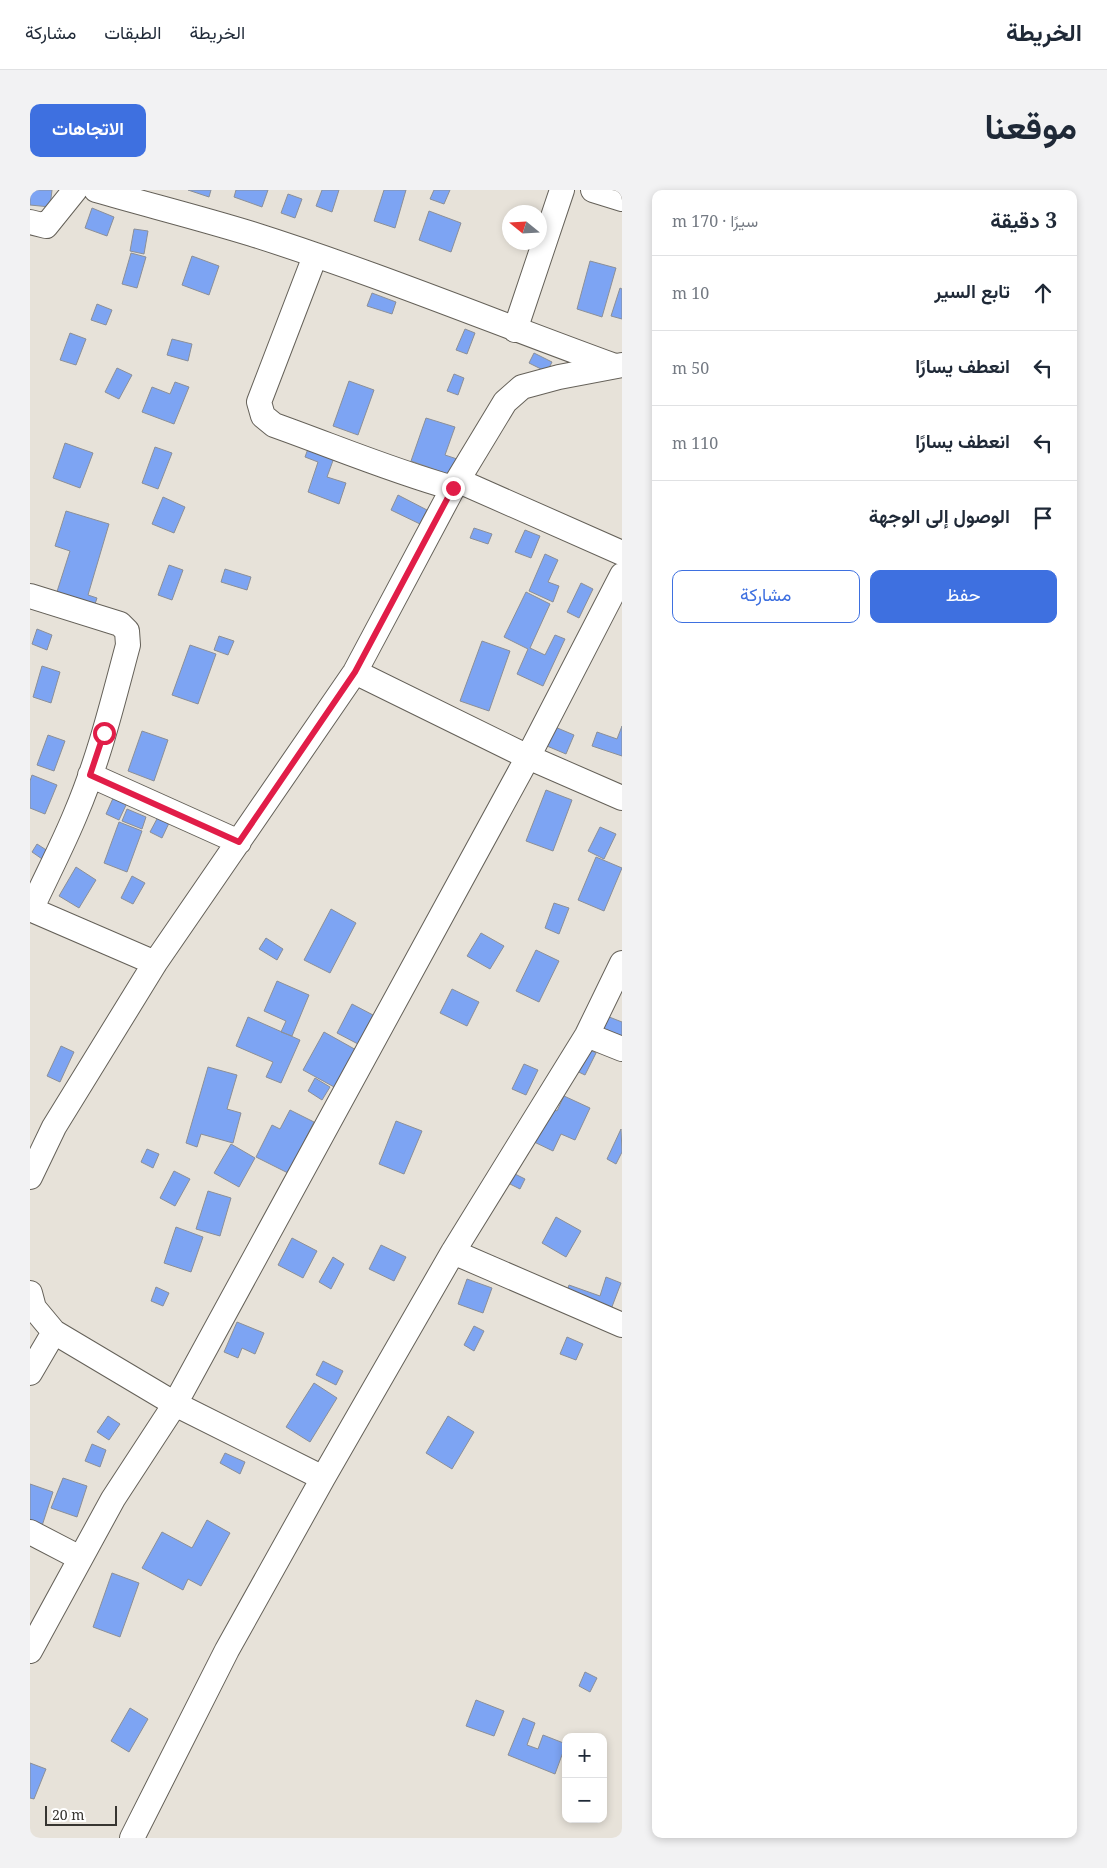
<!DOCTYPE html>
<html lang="ar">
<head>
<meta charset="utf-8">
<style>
	:root { --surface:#fff; --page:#f2f2f3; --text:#1f2937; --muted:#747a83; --line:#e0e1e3; --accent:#3e70e0 }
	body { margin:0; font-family:"Noto Serif",Vazirmatn,serif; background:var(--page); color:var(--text); direction:rtl }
	.controls { position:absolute; right:15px; bottom:15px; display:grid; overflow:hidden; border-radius:10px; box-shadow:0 2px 8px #0003 }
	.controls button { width:45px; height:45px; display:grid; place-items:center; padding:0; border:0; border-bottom:1px solid var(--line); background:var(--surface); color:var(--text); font:25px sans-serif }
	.compass { position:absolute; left:472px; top:15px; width:45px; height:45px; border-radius:50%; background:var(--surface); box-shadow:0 2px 8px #0003; rotate:288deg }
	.scale { position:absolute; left:15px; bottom:12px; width:72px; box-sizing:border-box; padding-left:5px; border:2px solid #373531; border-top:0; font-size:14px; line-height:18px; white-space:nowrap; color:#373531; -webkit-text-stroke:4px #fff; paint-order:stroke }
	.stop { position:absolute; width:15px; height:15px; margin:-11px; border:4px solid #e11d48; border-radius:50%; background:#fff }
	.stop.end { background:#e11d48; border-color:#fff; box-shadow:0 1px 5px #0008 }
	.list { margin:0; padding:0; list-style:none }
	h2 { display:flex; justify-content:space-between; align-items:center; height:65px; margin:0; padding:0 20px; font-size:21px }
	h2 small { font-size:16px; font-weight:400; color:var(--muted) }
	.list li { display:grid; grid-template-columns:32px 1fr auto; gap:15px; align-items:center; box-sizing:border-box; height:75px; padding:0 20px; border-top:1px solid var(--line) }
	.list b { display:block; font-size:19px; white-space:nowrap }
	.list em { font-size:16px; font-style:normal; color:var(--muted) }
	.actions { display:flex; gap:10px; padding:15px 20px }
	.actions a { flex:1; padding:11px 0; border:1px solid var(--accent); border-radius:10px; text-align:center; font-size:18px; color:var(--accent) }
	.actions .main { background:var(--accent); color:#fff }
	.icon { flex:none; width:28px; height:28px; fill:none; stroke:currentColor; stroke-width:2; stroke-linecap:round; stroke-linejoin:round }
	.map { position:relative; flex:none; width:592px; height:1648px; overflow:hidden; direction:ltr; border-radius:10px }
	header { display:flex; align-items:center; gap:30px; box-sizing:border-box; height:70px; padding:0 25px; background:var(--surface); border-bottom:1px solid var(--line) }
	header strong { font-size:24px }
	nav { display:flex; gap:28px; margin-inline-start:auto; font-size:18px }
	.intro { display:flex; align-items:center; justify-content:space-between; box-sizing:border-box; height:120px; padding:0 30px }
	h1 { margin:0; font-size:35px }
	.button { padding:12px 22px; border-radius:10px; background:var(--accent); color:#fff; font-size:18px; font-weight:700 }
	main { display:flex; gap:30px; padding:0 30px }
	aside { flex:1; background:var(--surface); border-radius:10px; box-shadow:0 2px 8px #0003 }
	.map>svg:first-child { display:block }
</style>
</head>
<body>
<header>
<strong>الخريطة</strong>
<nav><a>الخريطة</a><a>الطبقات</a><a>مشاركة</a></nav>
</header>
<div class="intro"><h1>موقعنا</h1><a class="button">الاتجاهات</a></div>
<main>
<aside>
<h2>3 دقيقة<small>سيرًا · 170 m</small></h2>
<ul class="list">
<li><svg class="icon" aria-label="ahead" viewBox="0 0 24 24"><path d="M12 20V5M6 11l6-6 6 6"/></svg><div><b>تابع السير</b></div><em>10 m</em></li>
<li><svg class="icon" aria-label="left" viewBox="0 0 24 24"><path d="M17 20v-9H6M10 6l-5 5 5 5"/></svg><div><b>انعطف يسارًا</b></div><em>50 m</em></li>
<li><svg class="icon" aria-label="left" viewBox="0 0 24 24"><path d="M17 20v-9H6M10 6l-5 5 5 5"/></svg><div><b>انعطف يسارًا</b></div><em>110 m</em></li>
<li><svg class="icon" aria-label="arrive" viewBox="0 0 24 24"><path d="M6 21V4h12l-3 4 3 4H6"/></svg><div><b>الوصول إلى الوجهة</b></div></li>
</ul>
<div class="actions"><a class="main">حفظ</a><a>مشاركة</a></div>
</aside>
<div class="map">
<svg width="592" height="1648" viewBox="0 0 592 1648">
	<rect width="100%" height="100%" fill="#e7e2d9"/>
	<path fill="#7da4f3" stroke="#8b8f97" d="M 0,0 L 22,0 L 20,17 L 0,15 Z
		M 158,0 L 181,0 L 179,7 Z
		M 206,0 L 238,0 L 232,17 L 204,7 Z
		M 292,0 L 309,0 L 302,22 L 286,16 Z
		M 354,0 L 376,0 L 365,38 L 344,31 Z
		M 404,0 L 420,0 L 414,14 L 400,9 Z
		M 258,4 L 272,9 L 265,28 L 251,23 Z
		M 62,18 L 84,27 L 77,46 L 55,38 Z
		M 399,21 L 431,33 L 421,62 L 389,50 Z
		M 104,39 L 118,41 L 114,64 L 100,61 Z
		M 101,63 L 116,67 L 107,98 L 92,94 Z
		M 162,66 L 189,76 L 179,105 L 152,95 Z
		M 560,71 L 586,78 L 572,127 L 547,119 Z
		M 590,98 L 592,99 L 592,129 L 581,126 Z
		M 342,103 L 366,112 L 362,124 L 337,116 Z
		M 67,114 L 82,120 L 76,135 L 61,130 Z
		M 435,139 L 445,143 L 437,164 L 426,160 Z
		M 40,143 L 56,149 L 46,175 L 30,170 Z
		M 142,149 L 162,154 L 158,171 L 137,165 Z
		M 504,163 L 522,172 L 517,182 L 499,173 Z
		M 87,178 L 102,185 L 89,209 L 75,202 Z
		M 424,184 L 434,188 L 428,205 L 417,201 Z
		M 319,191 L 344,200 L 328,245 L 303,236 Z
		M 145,192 L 159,197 L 144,234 L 112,222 L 122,197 L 140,204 Z
		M 396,228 L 425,237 L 415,265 L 427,269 L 421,285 L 381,271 Z
		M 35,253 L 63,263 L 50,298 L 23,288 Z
		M 279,256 L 305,265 L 297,287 L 316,293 L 309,314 L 278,302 L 288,272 L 275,267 Z
		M 125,257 L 142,263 L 128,299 L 112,293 Z
		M 368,305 L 397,320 L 390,334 L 361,320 Z
		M 133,307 L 155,317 L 144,343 L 122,334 Z
		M 36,321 L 79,334 L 58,405 L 67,408 L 62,423 L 24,411 L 40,361 L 25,356 Z
		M 444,338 L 462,344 L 458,354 L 440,348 Z
		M 495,340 L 510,346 L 501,368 L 485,362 Z
		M 515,364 L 528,370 L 518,392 L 529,396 L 523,412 L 499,401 Z
		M 139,375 L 153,380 L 142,410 L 128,405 Z
		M 195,379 L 221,387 L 217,400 L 191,392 Z
		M 551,393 L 563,399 L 549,428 L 537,422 Z
		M 496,402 L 520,414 L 500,458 L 515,465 L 525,445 L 535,449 L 513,496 L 487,484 L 498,459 L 474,447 Z
		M 7,439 L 22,445 L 17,460 L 2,454 Z
		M 189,446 L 204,451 L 198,465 L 184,460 Z
		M 452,451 L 480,461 L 459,521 L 430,511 Z
		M 160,455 L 186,464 L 168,514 L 142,505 Z
		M 12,476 L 30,482 L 21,513 L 3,507 Z
		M 592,536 L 592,566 L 562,556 L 567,542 L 587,549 Z
		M 525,537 L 544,545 L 536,564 L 517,556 Z
		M 112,541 L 138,550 L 124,591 L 98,581 Z
		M 18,545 L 35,551 L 24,581 L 7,575 Z
		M 2,585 L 27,595 L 15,624 L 0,618 L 0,591 Z
		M 516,600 L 542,610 L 523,661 L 496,651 Z
		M 84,606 L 97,613 L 89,630 L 76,624 Z
		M 97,619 L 116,627 L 112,639 L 92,631 Z
		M 128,627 L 139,633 L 132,648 L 120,642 Z
		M 89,632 L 112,641 L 97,682 L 74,673 Z
		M 570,637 L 586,644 L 574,669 L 558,661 Z
		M 7,654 L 21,663 L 15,671 L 2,662 Z
		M 566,667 L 592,678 L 574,721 L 548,710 Z
		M 46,677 L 66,690 L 49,718 L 29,706 Z
		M 102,686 L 115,693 L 103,714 L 91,708 Z
		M 524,713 L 539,718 L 529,744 L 515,738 Z
		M 301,719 L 326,733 L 300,783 L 274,770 Z
		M 451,743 L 474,756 L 460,779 L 437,766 Z
		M 236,748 L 253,759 L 247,770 L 229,759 Z
		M 506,760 L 529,771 L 509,812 L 486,801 Z
		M 247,791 L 279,805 L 262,846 L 251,842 L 256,831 L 234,821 Z
		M 422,799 L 449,812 L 437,836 L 410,823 Z
		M 322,814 L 343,825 L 328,854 L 307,843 Z
		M 569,823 L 592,832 L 592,847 L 564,837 Z
		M 218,827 L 270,850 L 251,893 L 236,887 L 243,872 L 206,856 Z
		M 294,842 L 328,861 L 306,898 L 273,880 Z
		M 550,855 L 566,863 L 555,885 L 540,878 Z
		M 31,856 L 44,862 L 30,892 L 17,886 Z
		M 494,874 L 508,880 L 496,905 L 482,899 Z
		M 178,877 L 207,885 L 197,919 L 211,923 L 203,953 L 171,944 L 167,957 L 156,953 Z
		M 285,888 L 300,897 L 292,910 L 278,901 Z
		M 534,906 L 560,918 L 545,950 L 531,944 L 523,961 L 500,950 L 516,916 L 527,921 Z
		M 260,920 L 284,932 L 258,983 L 226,967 L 242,935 L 250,939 Z
		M 366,931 L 392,941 L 374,984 L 349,974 Z
		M 591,939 L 592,962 L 586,974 L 577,969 Z
		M 201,954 L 225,968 L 209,997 L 184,983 Z
		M 117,959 L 129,964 L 123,978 L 111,972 Z
		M 144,981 L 160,989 L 145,1016 L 130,1008 Z
		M 483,983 L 495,989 L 490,999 L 478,993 Z
		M 178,1001 L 201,1008 L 190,1046 L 166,1039 Z
		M 526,1027 L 551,1041 L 536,1067 L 512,1053 Z
		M 146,1037 L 173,1047 L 161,1082 L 134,1073 Z
		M 262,1048 L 287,1061 L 273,1088 L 248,1075 Z
		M 351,1055 L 376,1067 L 364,1091 L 339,1079 Z
		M 303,1067 L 314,1074 L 301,1099 L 289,1092 Z
		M 576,1087 L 591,1093 L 580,1122 L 535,1106 L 539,1095 L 570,1106 Z
		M 437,1089 L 462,1098 L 453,1123 L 428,1114 Z
		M 126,1097 L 139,1103 L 133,1116 L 121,1111 Z
		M 207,1132 L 234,1143 L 225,1164 L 212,1158 L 208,1168 L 194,1162 Z
		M 444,1136 L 454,1141 L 444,1161 L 434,1155 Z
		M 537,1147 L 553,1154 L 546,1170 L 530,1164 Z
		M 293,1171 L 313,1181 L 306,1195 L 286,1185 Z
		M 284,1193 L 307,1208 L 280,1252 L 256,1237 Z
		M 78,1226 L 90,1234 L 79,1250 L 67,1242 Z
		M 418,1226 L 444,1242 L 422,1279 L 396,1263 Z
		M 62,1254 L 76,1260 L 70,1277 L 55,1271 Z
		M 195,1263 L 215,1272 L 210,1284 L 190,1273 Z
		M 33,1288 L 57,1296 L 47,1327 L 21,1318 Z
		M 0,1294 L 23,1302 L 11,1339 L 0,1335 Z
		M 177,1330 L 200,1343 L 171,1396 L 158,1389 L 153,1400 L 112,1378 L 132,1342 L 162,1358 Z
		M 82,1383 L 109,1393 L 90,1447 L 63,1437 Z
		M 555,1482 L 567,1488 L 560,1502 L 549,1496 Z
		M 446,1510 L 474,1521 L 464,1546 L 436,1536 Z
		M 100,1518 L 118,1529 L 99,1562 L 81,1551 Z
		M 493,1528 L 505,1533 L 497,1555 L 508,1559 L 513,1545 L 536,1554 L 525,1584 L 478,1565 Z
		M 0,1573 L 16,1579 L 4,1609 L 0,1608 Z"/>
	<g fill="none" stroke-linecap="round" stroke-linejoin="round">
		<defs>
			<path id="street" d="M 66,0 C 118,15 170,28 222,44 C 345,83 464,132 585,176
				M 563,0 L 592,9
				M 0,32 L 16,36 L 45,0
				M 285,66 L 229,212 L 233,226 L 244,235 C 303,256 362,281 423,298
				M 485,140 L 532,0
				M 429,291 L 592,363
				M 0,406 L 90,434 L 97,441 L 98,455 C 83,511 69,569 46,623 C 33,655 16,687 1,720
				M 325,482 L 498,567 L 592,608
				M 60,585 L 209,652
				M 0,719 L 125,773
				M 557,845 L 592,859
				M 0,987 L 24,937 L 125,773 L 325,482 L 423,298 L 475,212 L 492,197 L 529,187 L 592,175
				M 423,1062 L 592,1135
				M 0,1103 L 4,1118 L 24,1142 L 145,1214 L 293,1288
				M 0,1183 L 24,1142
				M 0,1342 L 50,1368
				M 0,1461 L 83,1309 L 145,1214 L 498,567 L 592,385
				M 102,1648 L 197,1460 L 293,1288 L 423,1062 L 557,845 L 592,773"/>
		</defs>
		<use href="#street" stroke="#656159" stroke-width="26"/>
		<use href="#street" stroke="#fff" stroke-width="24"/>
	</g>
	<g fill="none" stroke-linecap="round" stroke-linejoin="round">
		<path stroke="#e11d48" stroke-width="6" d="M 74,543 L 60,585 L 209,652 L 325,482 L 423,298"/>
	</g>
</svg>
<div class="controls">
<button>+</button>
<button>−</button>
</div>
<svg class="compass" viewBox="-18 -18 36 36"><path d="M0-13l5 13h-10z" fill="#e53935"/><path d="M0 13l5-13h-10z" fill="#747a83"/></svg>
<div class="scale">20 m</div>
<div class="stop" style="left:74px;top:543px"></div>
<div class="stop end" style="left:423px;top:298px"></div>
</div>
</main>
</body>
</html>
